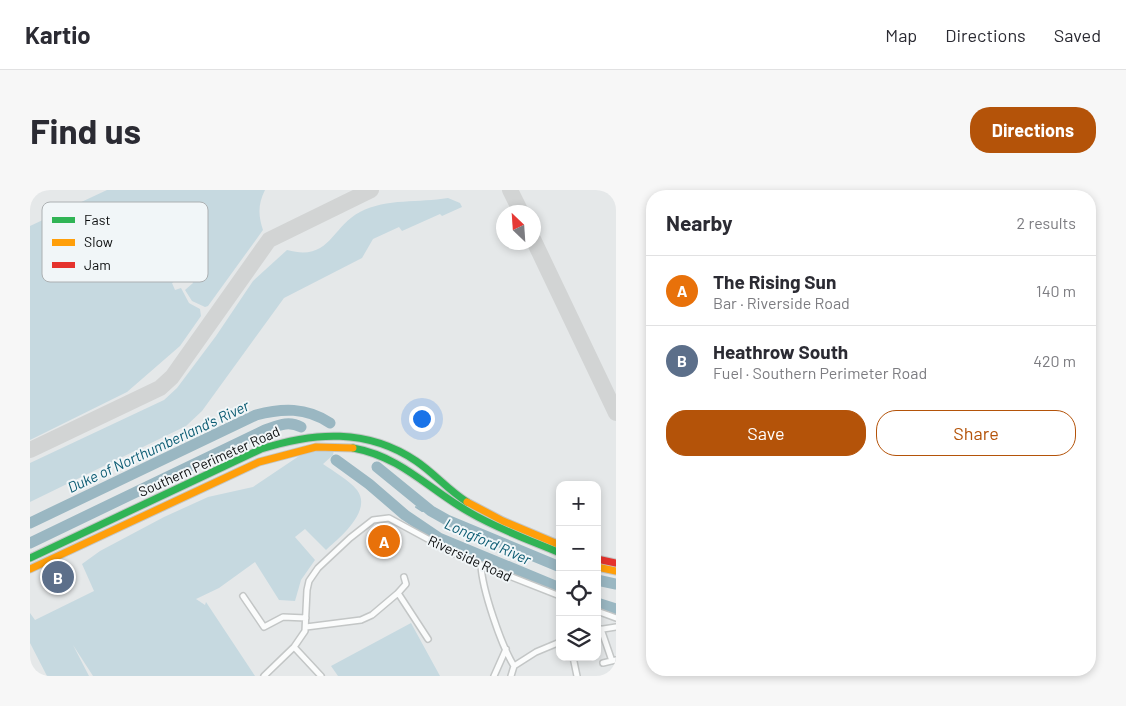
<!DOCTYPE html>
<html lang="en">
<head>
<meta charset="utf-8">
<style>
	:root { --surface:#fff; --page:#f7f7f7; --text:#2b2b33; --muted:#7c7c81; --line:#e1e1e2; --accent:#b45309 }
	body { margin:0; font-family:Barlow,sans-serif; background:var(--page); color:var(--text) }
	.controls { position:absolute; right:15px; bottom:15px; display:grid; overflow:hidden; border-radius:10px; box-shadow:0 2px 8px #0003 }
	.controls button { width:45px; height:45px; display:grid; place-items:center; padding:0; border:0; border-bottom:1px solid var(--line); background:var(--surface); color:var(--text); font:25px sans-serif }
	.compass { position:absolute; left:466px; top:15px; width:45px; height:45px; border-radius:50%; background:var(--surface); box-shadow:0 2px 8px #0003; rotate:335deg }
	.you { position:absolute; left:391px; top:228px; width:18px; height:18px; margin:-12px; border:4px solid #fff; border-radius:50%; background:#1a73e8; box-shadow:0 0 0 8px #1a73e833 }
	.badge { display:grid; place-items:center; width:32px; height:32px; border-radius:50%; background:var(--accent); color:#fff; font-size:16px; font-weight:700 }
	.pin { position:absolute; translate:-50% -50%; border:2px solid #fff; box-shadow:0 1px 5px #0006 }
	.list { margin:0; padding:0; list-style:none }
	h2 { display:flex; justify-content:space-between; align-items:center; height:65px; margin:0; padding:0 20px; font-size:21px }
	h2 small { font-size:16px; font-weight:400; color:var(--muted) }
	.list li { display:grid; grid-template-columns:32px 1fr auto; gap:15px; align-items:center; box-sizing:border-box; height:70px; padding:0 20px; border-top:1px solid var(--line) }
	.list b { display:block; font-size:19px; white-space:nowrap }
	.list p { margin:0; font-size:16px; white-space:nowrap; color:var(--muted) }
	.list em { font-size:16px; font-style:normal; color:var(--muted) }
	.actions { display:flex; gap:10px; padding:15px 20px }
	.actions a { flex:1; padding:11px 0; border:1px solid var(--accent); border-radius:20px; text-align:center; font-size:18px; color:var(--accent) }
	.actions .main { background:var(--accent); color:#fff }
	.icon { flex:none; width:28px; height:28px; fill:none; stroke:currentColor; stroke-width:2; stroke-linecap:round; stroke-linejoin:round }
	.map { position:relative; flex:none; width:586px; height:486px; overflow:hidden; border-radius:20px }
	header { display:flex; align-items:center; gap:30px; box-sizing:border-box; height:70px; padding:0 25px; background:var(--surface); border-bottom:1px solid var(--line) }
	header strong { font-size:24px }
	nav { display:flex; gap:28px; margin-inline-start:auto; font-size:18px }
	.intro { display:flex; align-items:center; justify-content:space-between; box-sizing:border-box; height:120px; padding:0 30px }
	h1 { margin:0; font-size:35px }
	.button { padding:12px 22px; border-radius:20px; background:var(--accent); color:#fff; font-size:18px; font-weight:700 }
	main { display:flex; gap:30px; padding:0 30px }
	aside { flex:1; background:var(--surface); border-radius:20px; box-shadow:0 2px 8px #0003 }
	.map>svg:first-child { display:block }
</style>
</head>
<body>
<header>
<strong>Kartio</strong>
<nav><a>Map</a><a>Directions</a><a>Saved</a></nav>
</header>
<div class="intro"><h1>Find us</h1><a class="button">Directions</a></div>
<main>
<div class="map">
<svg width="586" height="486" viewBox="0 0 586 486">
	<rect width="100%" height="100%" fill="#e5e8e9"/>
	<path fill="#c6d9e0" d="M 77,0 L 235,0 C 228,14 228,25 233,40 L 178,116 L 175,117 L 162,111 L 155,100 L 163,93 L 162,90 L 156,92 L 142,59 L 132,52 L 144,47 L 142,43 L 125,51 L 128,56 L 99,69 L 95,65 L 89,68 L 92,75 L 134,56 L 137,58 L 141,66 L 137,68 L 139,73 L 145,74 L 150,85 L 150,87 L 147,82 L 144,83 L 147,90 L 142,93 L 145,100 L 151,98 L 159,113 L 170,119 L 171,126 L 150,156 L 97,202 L 0,250 L 0,36 Z
		M 418,8 L 430,13 L 432,17 L 412,26 L 410,24 L 372,41 L 369,37 L 343,49 L 332,68 L 254,108 L 172,221 L 156,236 L 0,312 L 0,273 L 134,210 L 147,198 L 186,146 L 223,91 L 257,60 C 300,72 301,37 330,22 C 357,8 389,13 418,8 Z
		M 304,260 L 303,265 L 293,274 C 303,281 319,290 327,300 C 343,321 309,348 296,360 L 275,339 L 265,347 L 285,370 L 271,390 L 265,411 L 249,410 L 225,372 L 189,398 L 166,409 L 175,415 L 176,412 L 225,486 L 63,486 L 43,455 L 59,486 L 17,486 L 0,453 L 0,423 L 5,430 L 64,401 L 52,374 L 70,361 L 134,327 L 178,307 L 223,297 L 275,262 Z
		M 381,433 L 410,486 L 308,486 L 301,476 Z"/>
	<g fill="none" stroke-linecap="round" stroke-linejoin="round">
		<path stroke="#9ab7c2" stroke-width="2" d="M 386,317 L 392,321 L 401,321"/>
		<path stroke="#9ab7c2" stroke-width="11" d="M 306,270 L 339,294 L 375,325 L 409,348 L 530,398
			M 347,277 L 401,321 L 417,330 L 530,377
			M 0,333 L 226,225 C 252,218 276,217 300,233
			M 0,353 L 235,240 C 247,236 258,230 271,237
			M 567,390 L 586,394
			M 567,413 L 586,419"/>
		<path stroke="#d2d4d4" stroke-width="16" d="M 480,0 L 491,22
			M 503,49 L 586,223
			M 0,260 L 130,198 L 142,187 L 239,50 L 341,0"/>
		<defs>
			<path id="street" d="M 451,375 C 452,399 471,455 484,476
				M 368,403 L 376,394 L 374,387
				M 213,406 L 234,437 L 253,427 L 276,428
				M 567,421 L 586,428
				M 276,437 L 331,430 L 342,425 L 368,403 L 398,449
				M 571,439 L 582,471
				M 567,440 L 586,437
				M 264,457 L 291,486
				M 543,467 L 547,486
				M 573,473 L 586,470
				M 484,476 L 506,462 L 530,452
				M 234,486 L 264,457 L 275,441 L 277,400 L 279,391 L 288,378 L 320,348 L 343,330 L 359,328 L 431,367 L 530,406
				M 464,486 L 476,459
				M 481,486 L 484,476"/>
			<path id="fast" d="M 323,258 C 372,267 398,299 439,322 C 468,339 499,350 530,363
				M 0,368 L 231,259 C 284,242 337,238 386,271 C 404,283 418,300 437,312"/>
			<path id="slow" d="M 437,312 L 473,331 L 530,355
				M 567,377 L 586,381
				M 0,379 L 229,272 L 286,257 L 323,258"/>
			<path id="jam" d="M 567,369 L 586,373"/>
		</defs>
		<use href="#street" stroke="#c3c6c6" stroke-width="8"/>
		<use href="#fast" stroke="#c3c6c6" stroke-width="9"/>
		<use href="#slow" stroke="#c3c6c6" stroke-width="9"/>
		<use href="#jam" stroke="#c3c6c6" stroke-width="9"/>
		<use href="#street" stroke="#fbfcfc" stroke-width="5"/>
		<use href="#fast" stroke="#30b455" stroke-width="7"/>
		<use href="#slow" stroke="#ff9f0a" stroke-width="7"/>
		<use href="#jam" stroke="#e5322d" stroke-width="7"/>
	</g>
	<g text-anchor="middle" dominant-baseline="central" stroke-width="4" stroke-linejoin="round" paint-order="stroke">
		<g font-size="14" fill="#0b0d0e" stroke="#f1f6f8">
			<text transform="translate(179 271) rotate(-24)">Southern Perimeter Road</text>
			<text transform="translate(440 368) rotate(25)">Riverside Road</text>
		</g>
		<g font-size="15" font-style="italic" fill="#0b5b72" stroke="#f1f6f8">
			<text transform="translate(128 256) rotate(-25)">Duke of Northumberland's River</text>
			<text transform="translate(458 351) rotate(24)">Longford River</text>
		</g>
	</g>
	<rect x="12" y="12" width="166" height="80" rx="8" fill="#f1f6f8" stroke="#acb0b2" stroke-width="1"/>
	<rect x="22" y="27" width="23" height="6" fill="#30b455"/>
	<rect x="22" y="49" width="23" height="7" fill="#ff9f0a"/>
	<rect x="22" y="72" width="23" height="6" fill="#e5322d"/>
	<g font-size="14" fill="#0b0d0e">
		<text x="54" y="35">Fast</text>
		<text x="54" y="57">Slow</text>
		<text x="54" y="80">Jam</text>
	</g>
</svg>
<div class="controls">
<button>+</button>
<button>−</button>
<button><svg class="icon" aria-label="locate" viewBox="0 0 24 24"><circle cx="12" cy="12" r="6"/><path d="M12 2v4M12 18v4M2 12h4M18 12h4"/></svg></button>
<button><svg class="icon" aria-label="layers" viewBox="0 0 24 24"><path d="M12 4l9 5-9 5-9-5zM3 14l9 5 9-5"/></svg></button>
</div>
<svg class="compass" viewBox="-18 -18 36 36"><path d="M0-13l5 13h-10z" fill="#e53935"/><path d="M0 13l5-13h-10z" fill="#7c7c81"/></svg>
<div class="you"></div>
<div class="pin badge" style="left:354px;top:351px;background:#e8710a">A</div>
<div class="pin badge" style="left:28px;top:387px;background:#5c6f8a">B</div>
</div>
<aside>
<h2>Nearby<small>2 results</small></h2>
<ul class="list">
<li><span class="badge" style="background:#e8710a">A</span><div><b>The Rising Sun</b><p>Bar · Riverside Road</p></div><em>140 m</em></li>
<li><span class="badge" style="background:#5c6f8a">B</span><div><b>Heathrow South</b><p>Fuel · Southern Perimeter Road</p></div><em>420 m</em></li>
</ul>
<div class="actions"><a class="main">Save</a><a>Share</a></div>
</aside>
</main>
</body>
</html>
